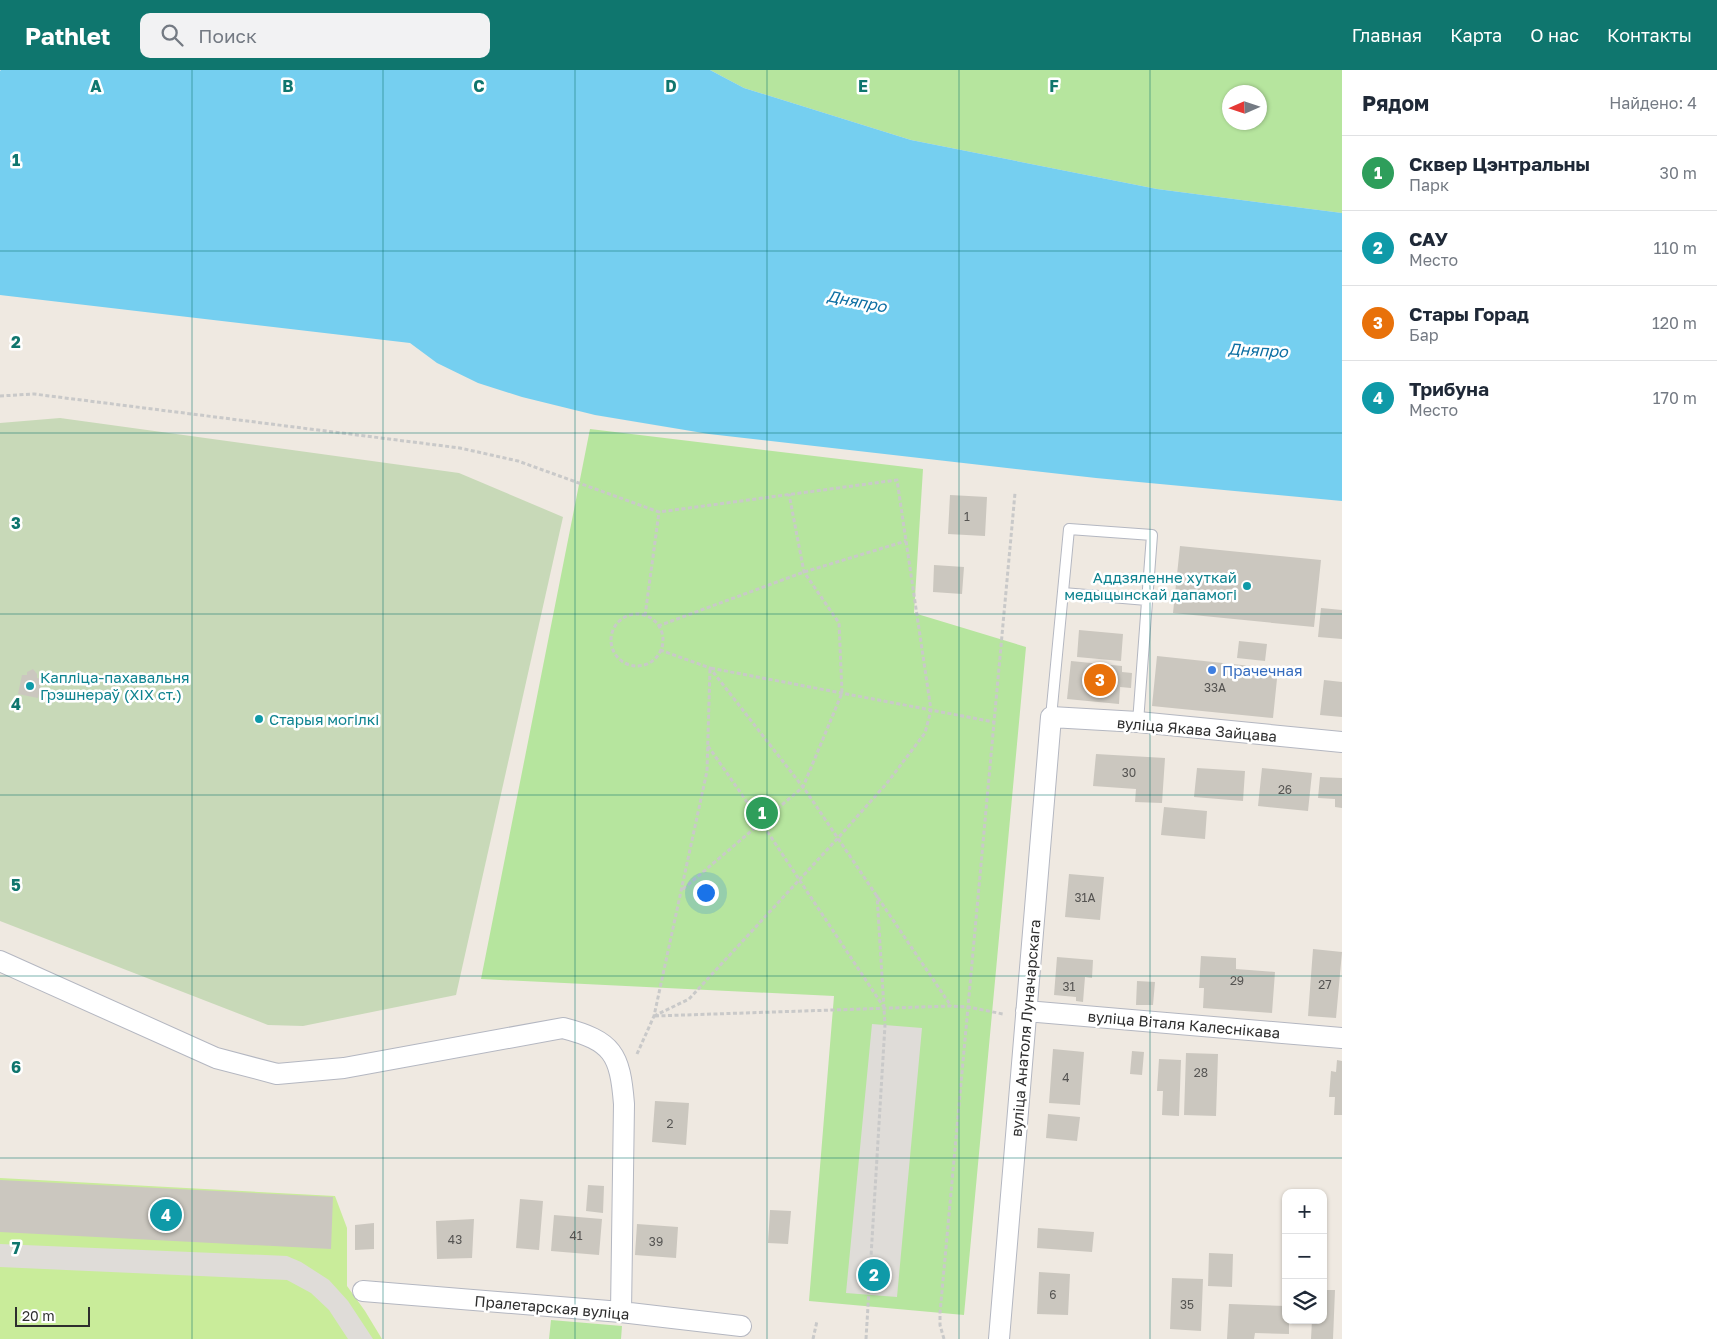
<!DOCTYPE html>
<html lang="ru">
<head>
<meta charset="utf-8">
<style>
	:root { --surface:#fff; --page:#f2f2f3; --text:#1f2937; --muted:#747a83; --line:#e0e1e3; --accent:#0f766e }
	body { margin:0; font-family:"Golos Text",sans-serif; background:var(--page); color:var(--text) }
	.controls { position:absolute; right:15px; bottom:15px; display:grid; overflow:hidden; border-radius:10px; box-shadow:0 1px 4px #0004 }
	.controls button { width:45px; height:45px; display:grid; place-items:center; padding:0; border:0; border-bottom:1px solid var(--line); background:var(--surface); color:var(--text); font:25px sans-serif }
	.compass { position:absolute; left:1222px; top:15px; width:45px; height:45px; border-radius:50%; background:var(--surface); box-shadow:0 1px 4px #0004; rotate:267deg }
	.scale { position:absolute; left:15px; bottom:12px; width:75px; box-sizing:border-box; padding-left:5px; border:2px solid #2e2e2e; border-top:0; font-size:14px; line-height:18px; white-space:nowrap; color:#2e2e2e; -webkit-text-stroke:4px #fff; paint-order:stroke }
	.you { position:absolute; left:705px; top:822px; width:18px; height:18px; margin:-12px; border:4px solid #fff; border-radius:50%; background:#1a73e8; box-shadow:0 0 0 8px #1a73e833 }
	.badge { display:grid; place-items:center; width:32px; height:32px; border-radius:50%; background:var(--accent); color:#fff; font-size:16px; font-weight:700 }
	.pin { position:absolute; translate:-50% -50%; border:2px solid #fff; box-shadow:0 1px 5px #0006 }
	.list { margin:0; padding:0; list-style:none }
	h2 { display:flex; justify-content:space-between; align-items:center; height:65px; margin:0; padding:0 20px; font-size:21px }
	h2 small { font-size:16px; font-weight:400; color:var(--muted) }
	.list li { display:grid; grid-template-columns:32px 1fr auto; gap:15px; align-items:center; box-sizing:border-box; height:75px; padding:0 20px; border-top:1px solid var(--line) }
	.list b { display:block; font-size:19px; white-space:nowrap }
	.list p { margin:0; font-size:16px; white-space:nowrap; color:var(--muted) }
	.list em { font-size:16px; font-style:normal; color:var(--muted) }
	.icon { flex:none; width:28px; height:28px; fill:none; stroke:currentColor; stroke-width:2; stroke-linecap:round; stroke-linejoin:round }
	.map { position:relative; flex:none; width:1342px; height:1269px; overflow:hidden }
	header { display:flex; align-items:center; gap:30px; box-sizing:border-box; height:70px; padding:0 25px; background:var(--accent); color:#fff }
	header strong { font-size:24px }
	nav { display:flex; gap:28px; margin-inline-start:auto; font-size:18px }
	.search { width:350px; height:45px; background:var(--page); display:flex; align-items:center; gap:12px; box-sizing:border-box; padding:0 18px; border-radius:10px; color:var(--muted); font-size:19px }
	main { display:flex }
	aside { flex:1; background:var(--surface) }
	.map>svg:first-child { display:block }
</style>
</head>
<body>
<header>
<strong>Pathlet</strong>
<div class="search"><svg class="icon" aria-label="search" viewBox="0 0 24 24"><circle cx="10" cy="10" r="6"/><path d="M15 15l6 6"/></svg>Поиск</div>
<nav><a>Главная</a><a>Карта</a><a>О нас</a><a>Контакты</a></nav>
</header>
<main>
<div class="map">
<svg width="1342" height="1269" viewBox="0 0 1342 1269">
	<rect width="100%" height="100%" fill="#efe9e1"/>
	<path fill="#b6e59e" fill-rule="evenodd" d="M 710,0 L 1342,0 L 1342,143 L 1157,119 L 911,70 L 744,18 ZM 1230,22 L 1260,22 L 1260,52 L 1230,52 Z
		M 590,359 L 923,399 L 914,543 L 1026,577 L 964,1245 L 809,1231 L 834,926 L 481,909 Z
		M 551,1250 L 622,1256 L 621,1269 L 549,1269 Z"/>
	<path fill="#c8d9b8" d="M 60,348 L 459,403 L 563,447 L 456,925 L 303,956 L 268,955 L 0,851 L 0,353 Z"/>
	<path fill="#c9ec9a" d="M 0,1108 L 335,1126 L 347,1158 L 347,1216 L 365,1241 L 382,1269 L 0,1269 Z"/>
	<path fill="#dfdcd8" d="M 872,954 L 922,958 L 897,1227 L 846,1223 Z
		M 0,1174 L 287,1186 L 301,1192 L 329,1210 L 348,1231 L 373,1269 L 348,1269 L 329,1240 L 311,1223 L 287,1210 L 0,1197 Z"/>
	<path fill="#75cff0" d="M 1,0 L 710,0 L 744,18 L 911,70 L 1157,119 L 1342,143 L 1342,431 L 1096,408 L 709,364 L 595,345 L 522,327 L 478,313 L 437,293 L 410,273 L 0,225 L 0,1 Z"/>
	<path fill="#cbc7bf" d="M 950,425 L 987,427 L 985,466 L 948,464 Z
		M 1180,476 L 1321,490 L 1314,557 L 1173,543 Z
		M 934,495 L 964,497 L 962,524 L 933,522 Z
		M 1321,538 L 1342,540 L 1342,569 L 1318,567 Z
		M 1079,560 L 1123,564 L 1121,591 L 1077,587 Z
		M 1239,571 L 1267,574 L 1265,591 L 1237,588 Z
		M 1157,586 L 1278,599 L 1273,648 L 1152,636 Z
		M 1071,591 L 1122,596 L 1122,602 L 1132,603 L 1131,618 L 1120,617 L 1119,634 L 1067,629 Z
		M 33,599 L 37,604 L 37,608 L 42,609 L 38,628 L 18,624 L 22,605 L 27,605 L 27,602 Z
		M 1324,610 L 1342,612 L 1342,647 L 1320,645 Z
		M 1096,684 L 1165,688 L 1162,733 L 1135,732 L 1136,719 L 1093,716 Z
		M 1197,698 L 1245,701 L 1243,731 L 1194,727 Z
		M 1262,698 L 1312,703 L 1308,741 L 1258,736 Z
		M 1320,707 L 1342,708 L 1342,738 L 1335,737 L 1335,729 L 1318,728 Z
		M 1164,737 L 1207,741 L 1205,769 L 1161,765 Z
		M 1069,804 L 1104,807 L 1100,850 L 1065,847 Z
		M 1313,879 L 1342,882 L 1336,948 L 1308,946 Z
		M 1201,886 L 1236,888 L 1236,899 L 1275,902 L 1272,943 L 1203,938 L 1204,918 L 1199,918 Z
		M 1057,887 L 1093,890 L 1092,908 L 1085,907 L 1083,932 L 1076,931 L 1076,927 L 1054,925 Z
		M 1137,911 L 1155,912 L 1153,935 L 1136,935 Z
		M 1053,979 L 1084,982 L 1080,1035 L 1049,1033 Z
		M 1132,981 L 1144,982 L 1142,1005 L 1130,1004 Z
		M 1186,983 L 1218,984 L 1216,1046 L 1184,1045 Z
		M 1159,989 L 1181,990 L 1179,1046 L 1162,1045 L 1163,1021 L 1157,1021 Z
		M 1337,990 L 1342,991 L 1342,1045 L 1334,1045 L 1335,1027 L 1329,1027 L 1331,1001 L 1336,1002 Z
		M 655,1031 L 689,1033 L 686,1075 L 652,1072 Z
		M 1048,1044 L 1080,1047 L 1077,1071 L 1046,1068 Z
		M 0,1110 L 333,1127 L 331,1179 L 0,1162 Z
		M 588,1115 L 604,1116 L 603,1143 L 586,1141 Z
		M 520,1129 L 543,1131 L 539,1180 L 516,1178 Z
		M 770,1140 L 791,1141 L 788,1174 L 768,1173 Z
		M 554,1145 L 602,1149 L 599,1185 L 551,1181 Z
		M 474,1149 L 472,1188 L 437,1189 L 436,1151 Z
		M 374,1153 L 374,1179 L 355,1180 L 355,1155 Z
		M 637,1154 L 678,1157 L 676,1188 L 635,1185 Z
		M 1038,1158 L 1094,1162 L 1092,1182 L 1037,1178 Z
		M 1209,1183 L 1233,1184 L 1232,1217 L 1208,1216 Z
		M 1039,1202 L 1070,1204 L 1068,1245 L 1037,1244 Z
		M 1172,1208 L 1203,1209 L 1201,1261 L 1170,1259 Z
		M 1323,1220 L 1335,1220 L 1333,1269 L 1311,1269 L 1312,1250 L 1323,1250 Z
		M 1229,1234 L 1286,1236 L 1286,1250 L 1289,1250 L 1289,1264 L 1255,1263 L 1254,1269 L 1227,1269 Z"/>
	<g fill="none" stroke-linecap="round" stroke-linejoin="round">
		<defs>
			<path id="lane" d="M 1063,523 L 1147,530
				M 1051,647 L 1069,459 L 1152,465 L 1138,652"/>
			<path id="street" d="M 0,891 L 216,988 L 277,1004 L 344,998 L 563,958 C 613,971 620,984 624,1034 L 621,1242
				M 1026,941 L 1342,968
				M 363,1221 L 621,1242 L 741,1256
				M 999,1269 L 1051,647 L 1138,652 L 1342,672"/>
		</defs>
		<use href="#lane" stroke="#b4b7c1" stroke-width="12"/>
		<use href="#street" stroke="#b4b7c1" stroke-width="22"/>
		<path stroke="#c9c9c9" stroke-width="3" stroke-dasharray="4 2.5" stroke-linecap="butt" d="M 0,326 L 34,324 L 460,378 L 518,391 L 659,442 L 645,546
			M611 570a26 26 0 1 1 52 0a26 26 0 1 1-52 0Z
			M 658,556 L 804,502 L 906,471
			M 660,580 L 710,598 L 806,721 L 951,936
			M 708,676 L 761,752 L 883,936
			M 683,819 L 803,717 L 842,623 L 839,553 L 804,502 L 789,424
			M 654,946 L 689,929 L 838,768 L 887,713 L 925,663 L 931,640 L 897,410 L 659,442
			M 655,946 L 951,936 L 968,937 L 1003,944
			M 637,984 L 654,946 L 707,701 L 710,598 L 994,652
			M 813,1269 L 817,1251
			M 866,1269 L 885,955 L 877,825
			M 944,1269 L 940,1255 L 940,1243 L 1015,423"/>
		<use href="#lane" stroke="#fff" stroke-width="10"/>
		<use href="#street" stroke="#fff" stroke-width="20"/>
	</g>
	<path fill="none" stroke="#0f766e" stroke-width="1" stroke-opacity="0.55" d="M 192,0 L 192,1269M 383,0 L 383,1269M 575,0 L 575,1269M 767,0 L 767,1269M 959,0 L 959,1269M 1150,0 L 1150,1269M 0,181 L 1342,181M 0,363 L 1342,363M 0,544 L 1342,544M 0,725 L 1342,725M 0,906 L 1342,906M 0,1088 L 1342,1088"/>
	<g fill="#0f9aa8" stroke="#fff" stroke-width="2">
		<circle cx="1247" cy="516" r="5"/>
		<circle cx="30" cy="616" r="5"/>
		<circle cx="259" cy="649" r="5"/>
	</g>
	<circle fill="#3f7fe0" stroke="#fff" stroke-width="2" cx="1212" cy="600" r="5"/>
	<g text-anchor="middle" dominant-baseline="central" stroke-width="5" stroke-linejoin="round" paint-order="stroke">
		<g font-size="12" fill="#555452">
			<text x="967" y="446">1</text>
			<text x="1215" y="617">33А</text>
			<text x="1129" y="702">30</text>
			<text x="1285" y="719">26</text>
			<text x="1085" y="827">31А</text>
			<text x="1237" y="910">29</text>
			<text x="1325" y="914">27</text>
			<text x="1069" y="916">31</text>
			<text x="1201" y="1002">28</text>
			<text x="1066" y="1007">4</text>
			<text x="670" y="1053">2</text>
			<text x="576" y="1165">41</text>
			<text x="455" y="1169">43</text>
			<text x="656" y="1171">39</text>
			<text x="1053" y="1224">6</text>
			<text x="1187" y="1234">35</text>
		</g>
		<g font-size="15" fill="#0d838f" stroke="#fff" text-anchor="start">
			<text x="1237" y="507" text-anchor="end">Аддзяленне хуткай<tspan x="1237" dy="17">медыцынскай дапамогі</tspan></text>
			<text x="40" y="607">Капліца-пахавальня<tspan x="40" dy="17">Грэшнераў (XIX ст.)</tspan></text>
			<text x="269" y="649">Старыя могілкі</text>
		</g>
		<g font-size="15" fill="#366cbe" stroke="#fff" text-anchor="start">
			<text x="1222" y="600">Прачечная</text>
		</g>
		<g font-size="15" fill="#2e2e2e" stroke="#fff">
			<text transform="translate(1197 659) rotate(5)">вуліца Якава Зайцава</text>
			<text transform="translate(1184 954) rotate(5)">вуліца Віталя Калеснікава</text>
			<text transform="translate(1025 958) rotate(-85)">вуліца Анатоля Луначарскага</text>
			<text transform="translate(552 1237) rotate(5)">Пралетарская вуліца</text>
		</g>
		<g font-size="16" font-style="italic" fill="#0d6fa3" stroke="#fff">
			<text transform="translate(857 231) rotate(11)">Дняпро</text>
			<text transform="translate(1258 280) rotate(3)">Дняпро</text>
		</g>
	</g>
	<g font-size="16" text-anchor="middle" font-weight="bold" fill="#0f766e" stroke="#fff" stroke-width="5" stroke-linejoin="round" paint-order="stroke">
		<text x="96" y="22">A</text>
		<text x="288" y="22">B</text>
		<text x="479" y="22">C</text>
		<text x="671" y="22">D</text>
		<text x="863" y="22">E</text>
		<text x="1054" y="22">F</text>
		<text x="16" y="96">1</text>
		<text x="16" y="278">2</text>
		<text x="16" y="459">3</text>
		<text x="16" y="640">4</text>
		<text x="16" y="821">5</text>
		<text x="16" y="1003">6</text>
		<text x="16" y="1184">7</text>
	</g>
</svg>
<div class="controls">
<button>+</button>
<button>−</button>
<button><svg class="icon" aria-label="layers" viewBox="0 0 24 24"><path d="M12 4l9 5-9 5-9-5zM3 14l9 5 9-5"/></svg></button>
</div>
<svg class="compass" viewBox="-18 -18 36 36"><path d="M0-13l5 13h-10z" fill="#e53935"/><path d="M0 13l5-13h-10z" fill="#747a83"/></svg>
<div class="scale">20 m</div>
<div class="you"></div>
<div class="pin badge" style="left:762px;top:743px;background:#2e9e5b">1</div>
<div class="pin badge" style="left:874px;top:1205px;background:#0f9aa8">2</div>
<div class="pin badge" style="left:1100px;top:610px;background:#e8710a">3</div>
<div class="pin badge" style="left:166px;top:1145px;background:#0f9aa8">4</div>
</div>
<aside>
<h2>Рядом<small>Найдено: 4</small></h2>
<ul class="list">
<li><span class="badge" style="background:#2e9e5b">1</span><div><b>Сквер Цэнтральны</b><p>Парк</p></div><em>30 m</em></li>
<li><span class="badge" style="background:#0f9aa8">2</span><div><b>САУ</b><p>Место</p></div><em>110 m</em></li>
<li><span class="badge" style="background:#e8710a">3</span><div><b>Стары Горад</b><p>Бар</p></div><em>120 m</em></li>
<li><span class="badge" style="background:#0f9aa8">4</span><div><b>Трибуна</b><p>Место</p></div><em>170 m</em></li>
</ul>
</aside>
</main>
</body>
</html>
